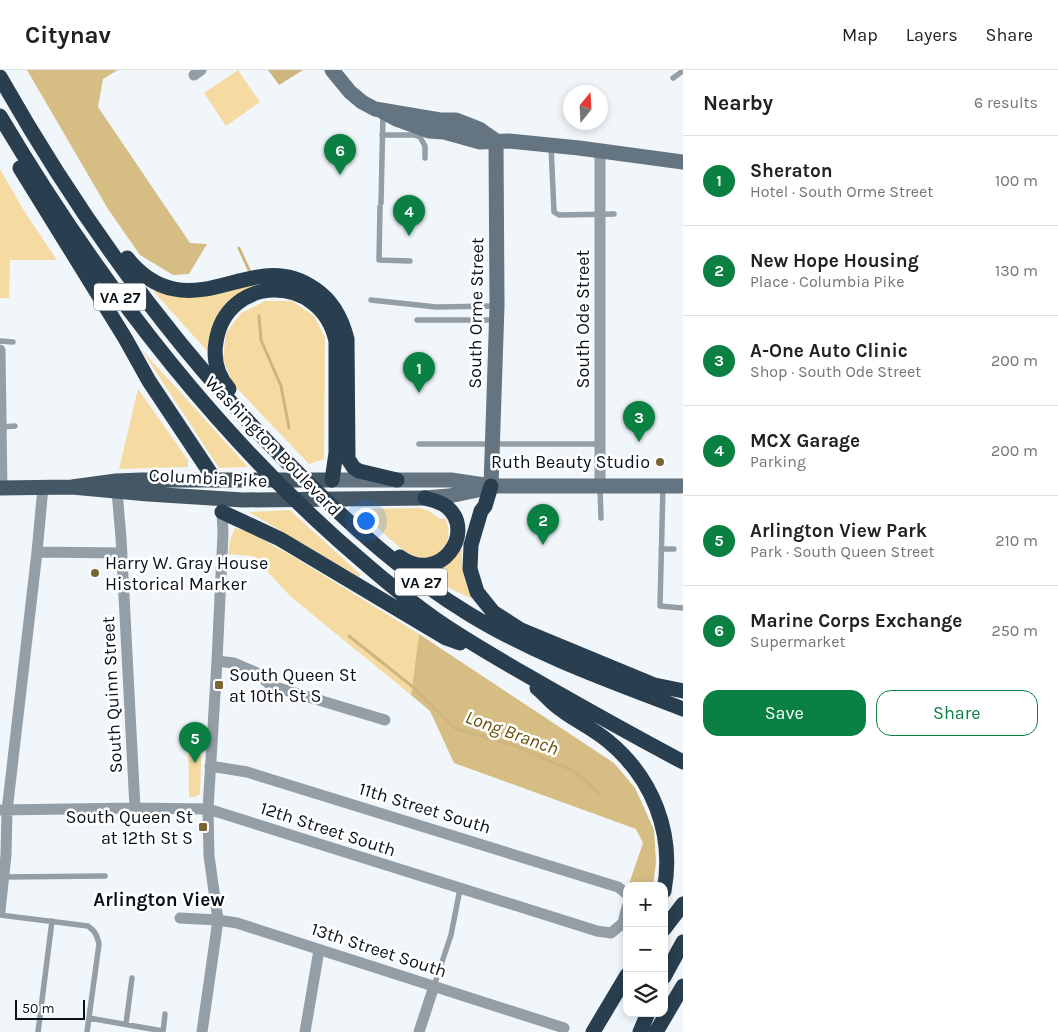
<!DOCTYPE html>
<html lang="en">
<head>
<meta charset="utf-8">
<style>
	:root { --surface:#fff; --page:#f6f6f6; --text:#202124; --muted:#757577; --line:#e0e0e0; --accent:#0b8043 }
	body { margin:0; font-family:Karla,sans-serif; background:var(--page); color:var(--text) }
	.controls { position:absolute; right:15px; bottom:15px; display:grid; overflow:hidden; border-radius:10px; box-shadow:0 2px 8px #0003 }
	.controls button { width:45px; height:45px; display:grid; place-items:center; padding:0; border:0; border-bottom:1px solid var(--line); background:var(--surface); color:var(--text); font:25px sans-serif }
	.compass { position:absolute; left:563px; top:15px; width:45px; height:45px; border-radius:50%; background:var(--surface); box-shadow:0 2px 8px #0003; rotate:18deg }
	.scale { position:absolute; left:15px; bottom:12px; width:70px; box-sizing:border-box; padding-left:5px; border:2px solid #091219; border-top:0; font-size:14px; line-height:18px; white-space:nowrap; color:#091219; -webkit-text-stroke:4px #fff; paint-order:stroke }
	.you { position:absolute; left:365px; top:450px; width:18px; height:18px; margin:-12px; border:4px solid #fff; border-radius:50%; background:#1a73e8; box-shadow:0 0 0 8px #1a73e833 }
	.badge { display:grid; place-items:center; width:32px; height:32px; border-radius:50%; background:var(--accent); color:#fff; font-size:16px; font-weight:700 }
	.pin { position:absolute; translate:-50% -41px; filter:drop-shadow(0 1px 2px #0008) }
	.pin::after { content:''; position:absolute; top:26px; width:18px; height:15px; background:inherit; clip-path:polygon(0 0,100% 0,50% 100%) }
	.list { margin:0; padding:0; list-style:none }
	h2 { display:flex; justify-content:space-between; align-items:center; height:65px; margin:0; padding:0 20px; font-size:21px }
	h2 small { font-size:16px; font-weight:400; color:var(--muted) }
	.list li { display:grid; grid-template-columns:32px 1fr auto; gap:15px; align-items:center; box-sizing:border-box; height:90px; padding:0 20px; border-top:1px solid var(--line) }
	.list b { display:block; font-size:19px; white-space:nowrap }
	.list p { margin:0; font-size:16px; white-space:nowrap; color:var(--muted) }
	.list em { font-size:16px; font-style:normal; color:var(--muted) }
	.actions { display:flex; gap:10px; padding:15px 20px }
	.actions a { flex:1; padding:11px 0; border:1px solid var(--accent); border-radius:15px; text-align:center; font-size:18px; color:var(--accent) }
	.actions .main { background:var(--accent); color:#fff }
	.icon { flex:none; width:28px; height:28px; fill:none; stroke:currentColor; stroke-width:2; stroke-linecap:round; stroke-linejoin:round }
	.map { position:relative; flex:none; width:683px; height:962px; overflow:hidden }
	header { display:flex; align-items:center; gap:30px; box-sizing:border-box; height:70px; padding:0 25px; background:var(--surface); border-bottom:1px solid var(--line) }
	header strong { font-size:24px }
	nav { display:flex; gap:28px; margin-inline-start:auto; font-size:18px }
	main { display:flex }
	aside { flex:1; background:var(--surface) }
	.map>svg:first-child { display:block }
</style>
</head>
<body>
<header>
<strong>Citynav</strong>
<nav><a>Map</a><a>Layers</a><a>Share</a></nav>
</header>
<main>
<div class="map">
<svg width="683" height="962" viewBox="0 0 683 962">
	<rect width="100%" height="100%" fill="#f1f6fb"/>
	<path fill="#f5dba2" d="M 238,0 L 260,32 L 226,56 L 204,23 Z
		M 0,99 L 26,144 L 57,190 L 10,190 L 9,228 L 0,228 Z
		M 288,211 L 216,251 L 210,265 L 209,283 L 154,222 L 157,219 L 231,217 Z
		M 265,231 L 292,231 L 314,246 L 325,267 L 324,389 L 309,394 L 232,313 L 223,289 L 226,263 L 241,243 Z
		M 141,279 L 248,397 L 219,398 Z
		M 138,319 L 188,390 L 188,397 L 119,399 Z
		M 420,438 L 429,441 L 440,449 L 445,448 C 449,457 451,469 444,477 C 439,484 430,490 421,489 C 406,487 372,452 360,441 L 360,439 Z
		M 290,440 L 293,443 L 361,505 L 359,507 L 249,442 Z
		M 235,458 L 249,462 L 297,489 L 419,564 L 411,625 L 291,527 L 253,486 L 228,484 L 230,470 Z
		M 462,476 C 461,496 464,511 472,529 L 443,515 L 424,500 Z
		M 202,665 L 200,724 L 195,727 L 189,727 L 188,666 Z"/>
	<path fill="#d6bd84" d="M 27,0 L 118,0 L 103,9 L 98,37 L 190,173 L 207,174 L 189,204 L 173,205 L 140,185 L 108,139 Z
		M 419,564 L 614,693 L 635,718 L 654,760 L 656,792 L 653,816 L 637,816 L 629,814 L 643,773 L 636,759 L 454,693 L 430,641 L 411,625 Z"/>
	<path fill="#ceb57d" d="M 268,0 L 303,0 L 279,15 Z"/>
	<g fill="none" stroke-linecap="round" stroke-linejoin="round">
		<path stroke="#ceb57d" stroke-width="3" d="M 239,178 L 249,200
			M 259,246 L 261,270 L 281,316 L 289,358
			M 349,566 L 413,617 L 456,659 L 516,676 L 550,691 L 574,701 L 599,723"/>
		<path stroke="#939ea7" stroke-width="5.5" d="M 673,8 L 683,1
			M 382,65 L 414,65 L 420,67 L 425,76 L 425,88
			M 551,76 L 554,142 L 559,145 L 614,144
			M 381,133 L 383,43
			M 380,137 L 379,190 L 410,191
			M 371,230 L 436,237 L 497,236
			M 417,250 L 496,250
			M 0,271 L 13,272
			M 1,357 L 15,356
			M 419,374 L 600,374
			M 663,416 L 660,536 L 683,538
			M 600,417 L 601,448
			M 661,479 L 674,479
			M 4,807 L 105,806
			M 0,845 L 88,856 C 95,861 97,865 99,874 L 87,962
			M 434,916 L 451,865 L 460,819
			M 89,948 L 163,961
			M 126,954 L 132,908
			M 38,962 L 52,851
			M 163,962 L 165,944"/>
		<path stroke="#939ea7" stroke-width="11" d="M 194,5 L 201,0
			M 0,280 L 2,418
			M 600,417 L 600,81
			M 117,421 L 121,468 L 135,738
			M 37,482 L 122,483
			M 217,591 L 234,593 L 255,602 L 272,616 L 385,650
			M 210,696 L 247,702 L 618,817 L 627,824
			M 0,740 L 135,738 L 208,739 L 597,861 L 611,863 L 623,853 L 627,837
			M 0,841 L 6,785 L 7,741 L 37,482 L 43,417
			M 180,848 L 218,850 L 237,853 L 564,958
			M 202,962 L 218,850 L 209,786 L 208,739 L 217,591 L 223,463 L 222,442
			M 305,962 L 319,880
			M 419,962 L 434,916"/>
		<path stroke="#657481" stroke-width="15" d="M 332,0 L 350,22 L 362,32 L 375,39 L 440,50 L 456,50 L 479,59 L 496,71
			M 383,42 L 396,49 L 429,61 L 444,62 L 480,72 L 509,71 L 579,78 L 683,92
			M 332,410 L 451,410 L 491,416 L 683,416
			M 491,416 L 497,236 L 496,71
			M 425,428 L 449,426 L 483,419"/>
		<path stroke="#445765" stroke-width="15" d="M 72,417 L 148,424 L 243,430 L 425,428
			M 0,418 L 72,417 L 116,411 L 141,410 L 332,410"/>
		<path stroke="#293e4e" stroke-width="15" d="M 0,7 C 83,154 185,293 306,411 C 356,460 408,507 469,544 C 536,585 610,611 683,639
			M 0,46 C 92,201 202,348 337,469 C 369,497 402,526 438,551 C 473,575 511,596 549,618 C 593,643 638,668 683,692
			M 20,98 L 125,268 L 149,311 L 215,410
			M 127,188 C 139,203 154,215 174,219 C 222,229 266,184 315,219 C 333,231 342,249 347,269 L 348,389 L 354,398 L 359,401 L 397,410
			M 229,319 C 217,305 213,290 216,272 C 226,204 321,202 336,271 L 336,383 L 332,410
			M 491,416 L 485,436 L 481,441 L 471,475 L 470,499 L 477,522 L 493,542 L 521,560 L 654,615
			M 222,442 L 280,469 L 446,568 L 460,573
			M 400,487 C 440,516 477,462 447,437 C 441,432 433,430 425,428
			M 645,613 L 683,621
			M 537,618 C 543,623 548,629 554,634 C 570,648 591,657 608,671 C 652,707 675,763 664,821
			M 664,859 L 683,834
			M 664,907 L 683,872
			M 593,962 L 627,905
			M 640,962 L 648,943
			M 656,962 L 683,916"/>
	</g>
	<g fill="#796434" stroke="#fff" stroke-width="2">
		<circle cx="660" cy="392" r="5"/>
		<circle cx="95" cy="503" r="5"/>
		<rect x="214" y="610" width="10" height="10" rx="2.5"/>
		<rect x="198" y="752" width="10" height="10" rx="2.5"/>
	</g>
	<g text-anchor="middle" dominant-baseline="central" stroke-width="5" stroke-linejoin="round" paint-order="stroke">
		<g fill="#fff" stroke="#53595e" stroke-width="1">
			<rect x="94" y="213.5" width="52" height="27" rx="4"/>
			<rect x="395" y="498.5" width="52" height="27" rx="4"/>
		</g>
		<g font-size="16" font-weight="bold" fill="#091219">
			<text x="120" y="227">VA 27</text>
			<text x="421" y="512">VA 27</text>
		</g>
		<g font-size="18" fill="#091219" stroke="#fff">
			<text transform="translate(476 243) rotate(-89)">South Orme Street</text>
			<text transform="translate(583 249) rotate(-90)">South Ode Street</text>
			<text transform="translate(273 376) rotate(46)">Washington Boulevard</text>
			<text transform="translate(208 408) rotate(3)">Columbia Pike</text>
			<text transform="translate(112 625) rotate(-93)">South Quinn Street</text>
			<text transform="translate(425 738) rotate(17)">11th Street South</text>
			<text transform="translate(328 759) rotate(18)">12th Street South</text>
			<text transform="translate(379 880) rotate(18)">13th Street South</text>
		</g>
		<g font-size="18" fill="#091219" stroke="#fff" text-anchor="end">
			<text x="650" y="392">Ruth Beauty Studio</text>
			<text x="105" y="493" text-anchor="start">Harry W. Gray House<tspan x="105" dy="21">Historical Marker</tspan></text>
			<text x="229" y="605" text-anchor="start">South Queen St<tspan x="229" dy="21">at 10th St S</tspan></text>
			<text x="193" y="747">South Queen St<tspan x="193" dy="21">at 12th St S</tspan></text>
		</g>
		<g font-size="19" font-style="italic" fill="#6a500a" stroke="#fff">
			<text transform="translate(512 663) rotate(20)">Long Branch</text>
		</g>
		<g font-size="19" font-weight="bold" fill="#091219" stroke="#fff">
			<text x="159" y="830">Arlington View</text>
		</g>
	</g>
</svg>
<div class="controls">
<button>+</button>
<button>−</button>
<button><svg class="icon" aria-label="layers" viewBox="0 0 24 24"><path d="M12 4l9 5-9 5-9-5zM3 14l9 5 9-5"/></svg></button>
</div>
<svg class="compass" viewBox="-18 -18 36 36"><path d="M0-13l5 13h-10z" fill="#e53935"/><path d="M0 13l5-13h-10z" fill="#757577"/></svg>
<div class="scale">50 m</div>
<div class="you"></div>
<div class="pin badge" style="left:419px;top:323px">1</div>
<div class="pin badge" style="left:543px;top:475px">2</div>
<div class="pin badge" style="left:639px;top:372px">3</div>
<div class="pin badge" style="left:409px;top:166px">4</div>
<div class="pin badge" style="left:195px;top:693px">5</div>
<div class="pin badge" style="left:340px;top:105px">6</div>
</div>
<aside>
<h2>Nearby<small>6 results</small></h2>
<ul class="list">
<li><span class="badge">1</span><div><b>Sheraton</b><p>Hotel · South Orme Street</p></div><em>100 m</em></li>
<li><span class="badge">2</span><div><b>New Hope Housing</b><p>Place · Columbia Pike</p></div><em>130 m</em></li>
<li><span class="badge">3</span><div><b>A-One Auto Clinic</b><p>Shop · South Ode Street</p></div><em>200 m</em></li>
<li><span class="badge">4</span><div><b>MCX Garage</b><p>Parking</p></div><em>200 m</em></li>
<li><span class="badge">5</span><div><b>Arlington View Park</b><p>Park · South Queen Street</p></div><em>210 m</em></li>
<li><span class="badge">6</span><div><b>Marine Corps Exchange</b><p>Supermarket</p></div><em>250 m</em></li>
</ul>
<div class="actions"><a class="main">Save</a><a>Share</a></div>
</aside>
</main>
</body>
</html>
